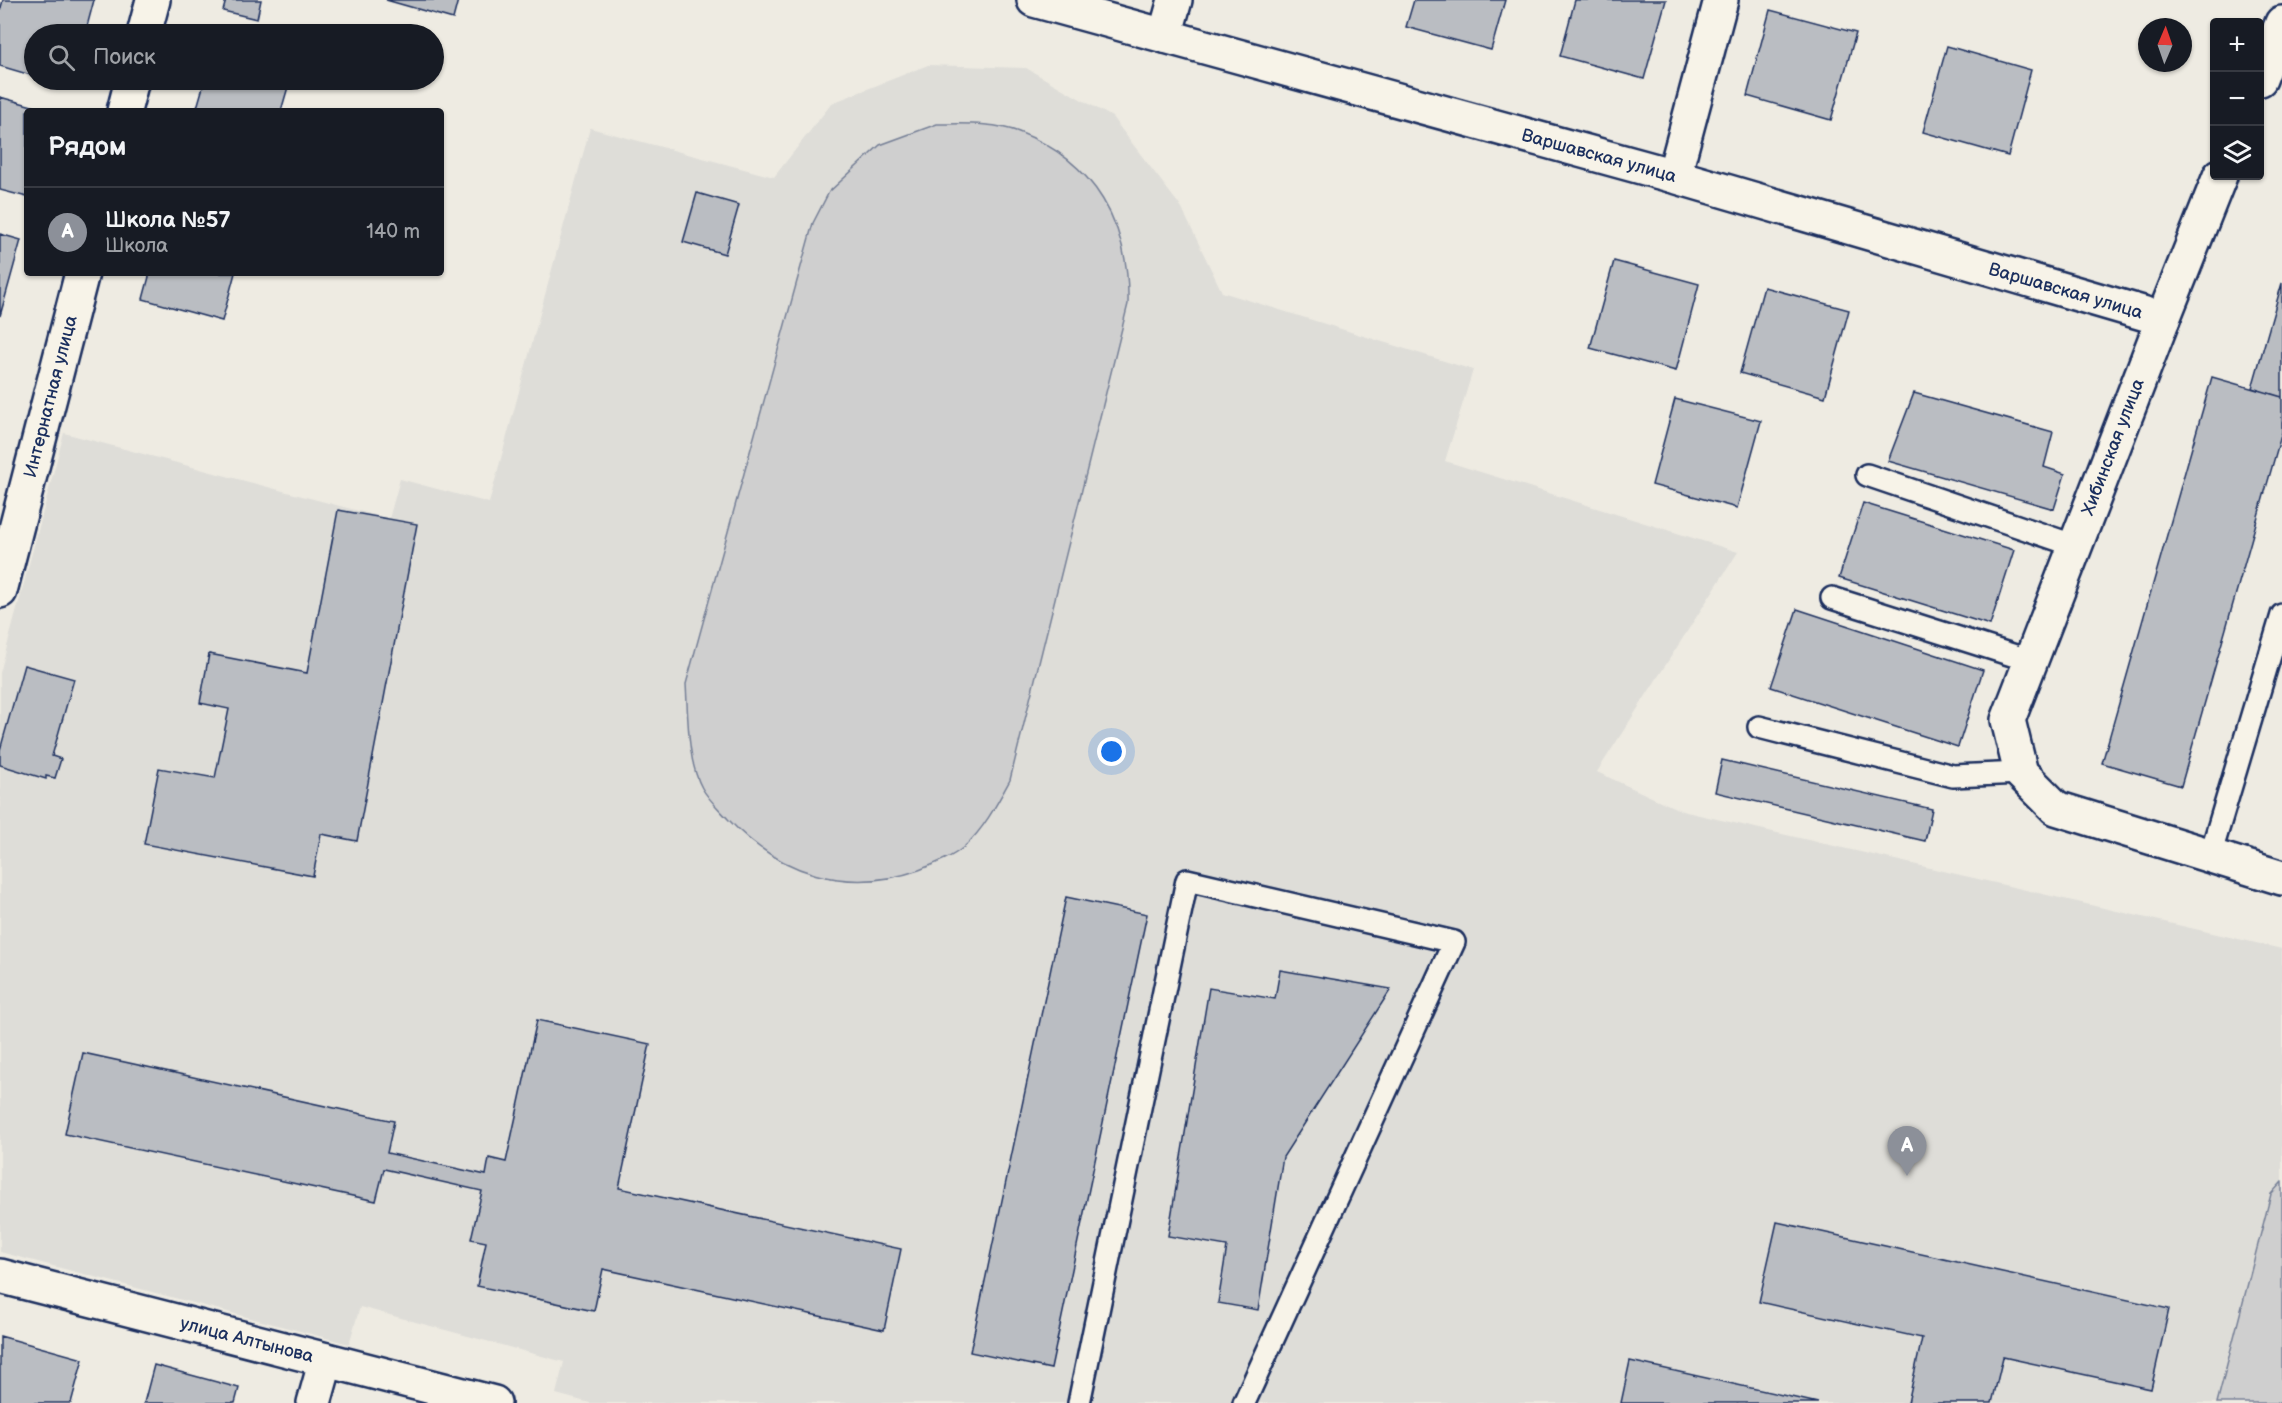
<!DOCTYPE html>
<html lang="ru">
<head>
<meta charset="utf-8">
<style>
	:root { --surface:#171b24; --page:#20242c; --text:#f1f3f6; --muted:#9ea1a6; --line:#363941; --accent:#8c9099 }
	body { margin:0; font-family:"Balsamiq Sans",sans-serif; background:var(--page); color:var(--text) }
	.controls { position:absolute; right:18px; top:18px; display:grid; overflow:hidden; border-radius:6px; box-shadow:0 2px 4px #0004 }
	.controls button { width:54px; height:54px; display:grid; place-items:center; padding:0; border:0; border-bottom:2px solid var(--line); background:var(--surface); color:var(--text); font:30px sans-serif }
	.compass { position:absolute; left:2138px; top:18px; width:54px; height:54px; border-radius:50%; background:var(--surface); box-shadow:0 2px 4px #0004; rotate:2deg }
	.you { position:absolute; left:1112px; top:752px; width:21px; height:21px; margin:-15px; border:4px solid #fff; border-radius:50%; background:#1a73e8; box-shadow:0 0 0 9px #1a73e833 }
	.badge { display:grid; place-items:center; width:39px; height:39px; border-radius:50%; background:var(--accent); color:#fff; font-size:20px; font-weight:700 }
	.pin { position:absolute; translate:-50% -50px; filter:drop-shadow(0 2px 3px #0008) }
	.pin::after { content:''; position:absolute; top:32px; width:21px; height:18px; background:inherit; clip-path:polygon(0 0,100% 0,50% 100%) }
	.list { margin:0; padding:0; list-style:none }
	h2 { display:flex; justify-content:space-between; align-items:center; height:78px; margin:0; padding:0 24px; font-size:26px }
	h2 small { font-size:20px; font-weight:400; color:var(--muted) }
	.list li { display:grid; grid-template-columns:39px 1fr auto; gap:18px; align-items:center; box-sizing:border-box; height:90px; padding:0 24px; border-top:2px solid var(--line) }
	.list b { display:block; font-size:22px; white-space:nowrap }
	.list p { margin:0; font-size:20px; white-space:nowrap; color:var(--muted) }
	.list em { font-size:20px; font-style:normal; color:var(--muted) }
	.icon { flex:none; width:33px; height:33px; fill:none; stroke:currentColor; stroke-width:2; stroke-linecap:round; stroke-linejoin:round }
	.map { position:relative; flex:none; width:2282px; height:1403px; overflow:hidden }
	.search { position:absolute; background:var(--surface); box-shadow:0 2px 4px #0004; left:24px; top:24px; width:420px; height:66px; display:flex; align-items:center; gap:15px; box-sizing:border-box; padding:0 21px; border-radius:33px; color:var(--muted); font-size:22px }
	.panel { position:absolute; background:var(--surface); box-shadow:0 2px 4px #0004; left:24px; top:108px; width:420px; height:168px; border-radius:6px }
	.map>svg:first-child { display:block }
</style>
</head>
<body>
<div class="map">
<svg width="2282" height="1403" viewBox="0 0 2282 1403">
	<rect width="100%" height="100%" fill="#eeebe2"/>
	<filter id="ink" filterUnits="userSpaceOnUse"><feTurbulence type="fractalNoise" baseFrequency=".0167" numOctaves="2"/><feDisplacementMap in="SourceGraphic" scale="12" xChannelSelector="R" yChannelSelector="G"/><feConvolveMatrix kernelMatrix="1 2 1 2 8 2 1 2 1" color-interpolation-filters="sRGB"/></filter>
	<g filter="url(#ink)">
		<path fill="#deddd8" d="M 928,65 L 1026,68 L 1112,117 L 1181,207 L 1222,292 L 1473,370 L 1445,461 L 1738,552 L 1597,772 L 1682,811 L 2282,949 L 2282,1403 L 590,1403 L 556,1394 L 564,1362 L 360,1307 L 349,1344 L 0,1252 L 0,673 L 64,433 L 389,519 L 400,479 L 489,503 L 590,128 L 774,177 L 832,103 Z"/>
		<path fill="#cfcfcf" stroke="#757f96" stroke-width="1.5" d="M 937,124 C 963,124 994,122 1019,132 C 1095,161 1130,225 1128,304 L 1010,780 C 997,804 984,829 964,847 C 951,858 934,864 919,870 C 847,895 779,874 728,819 C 720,810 708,799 702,788 C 687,761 688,714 686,684 L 813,223 L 829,192 L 880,145 Z
			M 2282,1182 L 2282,1403 L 2217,1403 L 2271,1194 Z"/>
		<path fill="#babdc2" stroke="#1b2f5e" stroke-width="1.5" d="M 3,0 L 94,0 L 85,34 L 34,34 L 34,76 L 0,66 L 0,11 Z
			M 226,0 L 261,0 L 257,19 L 223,11 Z
			M 386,0 L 458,0 L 453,19 Z
			M 1414,0 L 1505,0 L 1491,50 L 1406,27 Z
			M 1575,0 L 1666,0 L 1644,79 L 1560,56 Z
			M 1770,10 L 1856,33 L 1831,120 L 1747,96 Z
			M 1947,46 L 2031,70 L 2008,156 L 1923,132 Z
			M 49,80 L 72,80 L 71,85 Z
			M 205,80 L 290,80 L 281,111 L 196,111 Z
			M 0,97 L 50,111 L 27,111 L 27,197 L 0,190 Z
			M 697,193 L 739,205 L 725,254 L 683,242 Z
			M 0,234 L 21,240 L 0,316 Z
			M 1614,261 L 1699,284 L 1676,371 L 1590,348 Z
			M 150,273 L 235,273 L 222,321 L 143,299 Z
			M 2282,283 L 2282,397 L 2252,388 Z
			M 1764,287 L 1849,310 L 1825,397 L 1740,373 Z
			M 2212,377 L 2282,397 L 2282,432 L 2181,786 L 2102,763 Z
			M 1914,393 L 2053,432 L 2044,467 L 2065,474 L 2054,509 L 1888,461 Z
			M 1675,399 L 1761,421 L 1737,508 L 1652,485 Z
			M 1863,503 L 2014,550 L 1990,625 L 1839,578 Z
			M 338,510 L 417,524 L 357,841 L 321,834 L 313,876 L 144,844 L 159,768 L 215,778 L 229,709 L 200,703 L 209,654 L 307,673 Z
			M 1797,609 L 1983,670 L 1958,747 L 1771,687 Z
			M 24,665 L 74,679 L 52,756 L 61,759 L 55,778 L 46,776 L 46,779 L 0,765 L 0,750 Z
			M 1722,760 L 1932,809 L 1925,841 L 1715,792 Z
			M 1066,897 L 1147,914 L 1051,1369 L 970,1352 Z
			M 1280,970 L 1391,989 L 1283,1157 L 1258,1310 L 1218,1303 L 1227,1246 L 1168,1236 L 1209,988 L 1275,999 Z
			M 537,1020 L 650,1044 L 619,1188 L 901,1249 L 884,1330 L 603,1269 L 594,1311 L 477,1286 L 486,1242 L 471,1239 L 482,1191 L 384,1169 L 376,1201 L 65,1134 L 83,1053 L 394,1121 L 387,1153 L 486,1175 L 489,1158 L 506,1162 Z
			M 1777,1222 L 2169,1309 L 2151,1389 L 2003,1357 L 1992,1403 L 1908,1403 L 1922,1338 L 1759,1302 Z
			M 0,1336 L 83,1359 L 71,1403 L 0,1403 Z
			M 1630,1361 L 1818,1403 L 1621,1403 Z
			M 154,1365 L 239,1388 L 235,1403 L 144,1403 Z"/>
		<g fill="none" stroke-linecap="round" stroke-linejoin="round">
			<defs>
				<path id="service" d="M 1867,475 L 2076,546
					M 1832,598 L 2031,661
					M 1759,727 L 1953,776 L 2021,773
					M 2210,856 L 2282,615
					M 1079,1403 L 1187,880 L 1454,942 L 1244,1403"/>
				<g id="minor">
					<path id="s1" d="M 1034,0 L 1674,176 L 2163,319"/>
					<path d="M 144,34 L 153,0"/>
					<path d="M 1165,36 L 1175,0"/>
					<path d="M 2260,79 L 2282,23"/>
					<path d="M 124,111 L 132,80"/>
					<path d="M 1674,176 L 1721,0"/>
					<path d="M 2220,176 L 2163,319 L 2008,720 L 2021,773 L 2056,808 L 2282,878"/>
					<path id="s2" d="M 0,591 L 82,273"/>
					<path id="s3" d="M 0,1276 L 494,1403"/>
					<path d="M 314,1403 L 326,1360"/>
				</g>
			</defs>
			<use href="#service" stroke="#1b2f5e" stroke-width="26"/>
			<use href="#minor" stroke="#1b2f5e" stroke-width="38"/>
			<use href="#service" stroke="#f7f3e8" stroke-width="21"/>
			<use href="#minor" stroke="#f7f3e8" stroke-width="33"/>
		</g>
	</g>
	<g text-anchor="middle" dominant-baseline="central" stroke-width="4.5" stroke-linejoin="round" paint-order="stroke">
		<g font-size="18" fill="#1b2f5e" stroke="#f7f3e8">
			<text stroke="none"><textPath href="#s1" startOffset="586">Варшавская улица</textPath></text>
			<text stroke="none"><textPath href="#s1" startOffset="1072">Варшавская улица</textPath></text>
			<text stroke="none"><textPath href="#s2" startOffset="201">Интернатная улица</textPath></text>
			<text transform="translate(2113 447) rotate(-69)">Хибинская улица</text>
			<text stroke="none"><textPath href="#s3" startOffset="255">улица Алтынова</textPath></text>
		</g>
	</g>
</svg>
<div class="controls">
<button>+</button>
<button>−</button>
<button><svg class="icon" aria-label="layers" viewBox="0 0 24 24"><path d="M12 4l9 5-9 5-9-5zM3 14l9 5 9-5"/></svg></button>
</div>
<svg class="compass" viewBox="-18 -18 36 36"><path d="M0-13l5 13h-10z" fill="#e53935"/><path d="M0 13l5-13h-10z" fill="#9ea1a6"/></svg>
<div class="you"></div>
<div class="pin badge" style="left:1907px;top:1176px">A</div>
<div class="search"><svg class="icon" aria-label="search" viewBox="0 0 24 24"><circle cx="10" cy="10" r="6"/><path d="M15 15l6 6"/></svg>Поиск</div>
<section class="panel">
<h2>Рядом<small></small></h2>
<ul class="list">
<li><span class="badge">A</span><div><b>Школа №57</b><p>Школа</p></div><em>140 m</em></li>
</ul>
</section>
</div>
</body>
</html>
